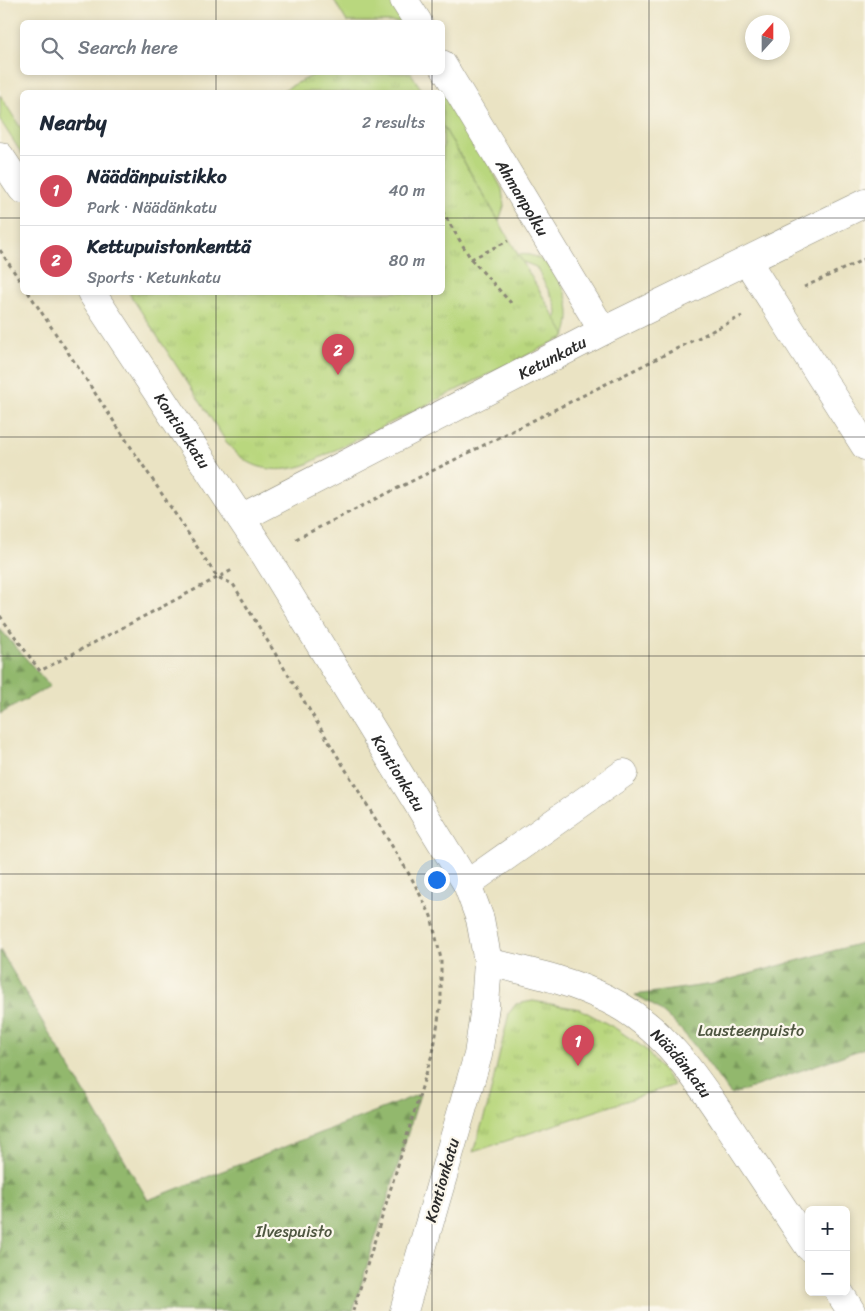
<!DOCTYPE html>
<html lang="en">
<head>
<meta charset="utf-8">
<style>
	:root { --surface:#fff; --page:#f2f2f3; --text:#1f2937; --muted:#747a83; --line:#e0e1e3; --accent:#d1495b }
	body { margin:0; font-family:Sriracha,sans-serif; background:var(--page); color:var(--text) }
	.controls { position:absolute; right:15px; bottom:15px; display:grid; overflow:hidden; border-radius:8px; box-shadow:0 2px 8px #0003 }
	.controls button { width:45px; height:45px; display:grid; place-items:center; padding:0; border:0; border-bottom:1px solid var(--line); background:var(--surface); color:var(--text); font:25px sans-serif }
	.compass { position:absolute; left:745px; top:15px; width:45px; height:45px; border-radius:50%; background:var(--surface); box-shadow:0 2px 8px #0003; rotate:21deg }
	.you { position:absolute; left:436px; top:879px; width:18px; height:18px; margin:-12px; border:4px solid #fff; border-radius:50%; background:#1a73e8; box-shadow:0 0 0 8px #1a73e833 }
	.badge { display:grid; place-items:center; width:32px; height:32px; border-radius:50%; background:var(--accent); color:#fff; font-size:16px; font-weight:700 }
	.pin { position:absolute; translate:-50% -41px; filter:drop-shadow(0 1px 2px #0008) }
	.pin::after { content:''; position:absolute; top:26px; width:18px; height:15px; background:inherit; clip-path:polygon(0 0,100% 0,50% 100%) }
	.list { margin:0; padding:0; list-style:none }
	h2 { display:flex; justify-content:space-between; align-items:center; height:65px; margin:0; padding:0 20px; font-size:21px }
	h2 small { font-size:16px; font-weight:400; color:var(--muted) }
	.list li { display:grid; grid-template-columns:32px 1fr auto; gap:15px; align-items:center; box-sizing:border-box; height:70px; padding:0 20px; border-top:1px solid var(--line) }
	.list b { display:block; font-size:19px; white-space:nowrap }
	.list p { margin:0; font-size:16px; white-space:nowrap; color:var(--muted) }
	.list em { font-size:16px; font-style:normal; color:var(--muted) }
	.icon { flex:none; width:28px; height:28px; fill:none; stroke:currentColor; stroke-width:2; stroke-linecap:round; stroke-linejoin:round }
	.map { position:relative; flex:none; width:865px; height:1311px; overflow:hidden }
	.search { position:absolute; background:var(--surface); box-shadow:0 2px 8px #0003; left:20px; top:20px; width:425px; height:55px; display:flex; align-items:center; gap:12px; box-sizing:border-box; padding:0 18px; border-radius:8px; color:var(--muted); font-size:19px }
	.panel { position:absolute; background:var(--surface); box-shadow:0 2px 8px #0003; left:20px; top:90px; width:425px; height:205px; border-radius:8px }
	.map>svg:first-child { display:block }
</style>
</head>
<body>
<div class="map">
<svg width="865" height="1311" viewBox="0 0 865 1311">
	<defs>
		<pattern id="forest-firs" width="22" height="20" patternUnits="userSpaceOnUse" patternTransform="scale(1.25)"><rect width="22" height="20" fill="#92b86d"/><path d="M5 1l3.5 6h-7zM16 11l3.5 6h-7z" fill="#77965a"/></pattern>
		<pattern id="park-tufts" width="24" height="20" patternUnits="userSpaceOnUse" patternTransform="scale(1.25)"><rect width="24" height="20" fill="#b9d77e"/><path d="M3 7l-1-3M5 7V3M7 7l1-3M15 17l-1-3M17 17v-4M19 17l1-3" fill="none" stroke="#9fb96d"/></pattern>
	</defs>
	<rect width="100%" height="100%" fill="#fbf7ec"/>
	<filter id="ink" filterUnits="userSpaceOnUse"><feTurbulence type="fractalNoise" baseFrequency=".02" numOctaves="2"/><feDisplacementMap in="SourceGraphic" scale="10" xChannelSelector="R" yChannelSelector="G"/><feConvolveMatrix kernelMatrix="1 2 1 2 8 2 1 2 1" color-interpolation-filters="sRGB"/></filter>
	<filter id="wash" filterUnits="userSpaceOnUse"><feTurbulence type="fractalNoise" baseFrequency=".0096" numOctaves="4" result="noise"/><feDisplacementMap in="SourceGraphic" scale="20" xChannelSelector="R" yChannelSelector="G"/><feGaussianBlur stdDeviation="1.12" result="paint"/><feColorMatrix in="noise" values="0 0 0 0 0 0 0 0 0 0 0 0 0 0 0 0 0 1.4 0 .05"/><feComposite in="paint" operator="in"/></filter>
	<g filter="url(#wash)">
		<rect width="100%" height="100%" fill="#eae3c3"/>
		<path fill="#b9d77e" stroke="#728154" d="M 334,0 L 391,0 L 410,22 L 347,22 Z
			M 446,82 L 502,189 L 504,206 L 499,221 L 443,126 L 442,92 L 438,92 Z
			M 0,95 L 22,130 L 22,154 L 0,120 Z
			M 518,255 C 554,248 584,312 561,342 L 556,324 L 557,311 L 554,301 L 536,267 L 523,262 Z"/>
		<path fill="url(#forest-firs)" stroke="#5e724c" d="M 0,629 L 50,686 L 0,714 Z
			M 865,942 L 865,1048 L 731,1095 C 703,1058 678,1015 635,995 L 713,984 Z
			M 0,950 L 148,1200 L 420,1094 L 353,1311 L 0,1311 Z"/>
		<path fill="url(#park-tufts)" stroke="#728154" d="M 318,73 L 411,73 L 423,92 L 279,92 Z
			M 443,126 L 566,336 L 305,465 C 274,475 247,469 227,443 L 129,293 L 442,292 Z
			M 533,1001 L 580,1009 L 615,1028 L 644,1048 L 674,1085 L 473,1152 L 487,1108 L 509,1013 L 516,1004 Z"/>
	</g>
	<g filter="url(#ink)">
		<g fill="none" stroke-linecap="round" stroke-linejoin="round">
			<defs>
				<g id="minor">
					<path d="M 404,0 L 418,22"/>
					<path id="s1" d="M 442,64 L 603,331"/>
					<path d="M 0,156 L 22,189"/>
					<path d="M 747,261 L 865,446"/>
					<path id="s2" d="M 91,292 L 265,555 L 467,884 L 480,919 L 488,962 L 485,1006 L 478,1055 L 404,1311"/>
					<path id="s3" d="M 241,518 L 603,331 L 865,203"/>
					<path d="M 467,884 L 624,773"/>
					<path id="s4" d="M 488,962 C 528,972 570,980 607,999 C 667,1028 702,1086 737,1139 C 761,1175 785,1211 809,1247"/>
					<path d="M 839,1292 L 851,1311"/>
				</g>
			</defs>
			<use href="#minor" stroke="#8a8777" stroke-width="29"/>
			<path stroke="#8a8777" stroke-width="3" stroke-dasharray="4 4" stroke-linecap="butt" d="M 442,211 L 471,259 L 511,303
				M 0,250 L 22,284
				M 471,259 L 508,241
				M 804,287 L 865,259
				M 28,292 L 217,577 L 233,584 L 412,879 L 431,916 L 441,959 L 441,1001 L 434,1048 L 353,1311
				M 296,539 L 742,316
				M 0,616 L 40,671 L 234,569"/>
			<use href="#minor" stroke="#fff" stroke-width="28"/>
		</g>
	</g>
	<path fill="none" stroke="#2b2b2b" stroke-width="1" stroke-opacity="0.55" d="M 216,0 L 216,22M 432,0 L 432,22M 649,0 L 649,1311M 216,72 L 216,92M 432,72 L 432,92M 0,218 L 22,218M 442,218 L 865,218M 216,292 L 216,1311M 432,292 L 432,1311M 0,437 L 865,437M 0,656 L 865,656M 0,874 L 865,874M 0,1092 L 865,1092"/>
	<g text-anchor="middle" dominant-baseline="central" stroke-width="4.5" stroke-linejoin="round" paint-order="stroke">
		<g font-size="16" fill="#2b2b2b" stroke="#fbf7ec">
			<text stroke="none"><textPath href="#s1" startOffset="156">Ahmanpolku</textPath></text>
			<text stroke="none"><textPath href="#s3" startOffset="350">Ketunkatu</textPath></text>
			<text stroke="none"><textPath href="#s2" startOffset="166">Kontionkatu</textPath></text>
			<text stroke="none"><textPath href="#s2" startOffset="571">Kontionkatu</textPath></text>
			<text stroke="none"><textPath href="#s4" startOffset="224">Näädänkatu</textPath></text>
			<text transform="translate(442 1180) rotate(-74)">Kontionkatu</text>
		</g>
		<g font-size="16" fill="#4e5640" stroke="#fbf7ec">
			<text x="751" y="1030">Lausteenpuisto</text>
			<text x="294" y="1231">Ilvespuisto</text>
		</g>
	</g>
</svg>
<div class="controls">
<button>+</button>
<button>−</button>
</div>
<svg class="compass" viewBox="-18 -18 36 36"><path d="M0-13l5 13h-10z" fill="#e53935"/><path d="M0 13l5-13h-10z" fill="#747a83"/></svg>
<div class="you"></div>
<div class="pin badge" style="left:578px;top:1066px">1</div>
<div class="pin badge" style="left:338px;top:375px">2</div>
<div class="search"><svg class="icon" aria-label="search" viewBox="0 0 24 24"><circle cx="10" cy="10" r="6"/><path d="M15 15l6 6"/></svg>Search here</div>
<section class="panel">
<h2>Nearby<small>2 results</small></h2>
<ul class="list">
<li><span class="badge">1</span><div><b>Näädänpuistikko</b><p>Park · Näädänkatu</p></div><em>40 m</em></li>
<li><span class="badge">2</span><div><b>Kettupuistonkenttä</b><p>Sports · Ketunkatu</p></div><em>80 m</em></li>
</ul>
</section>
</div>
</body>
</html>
